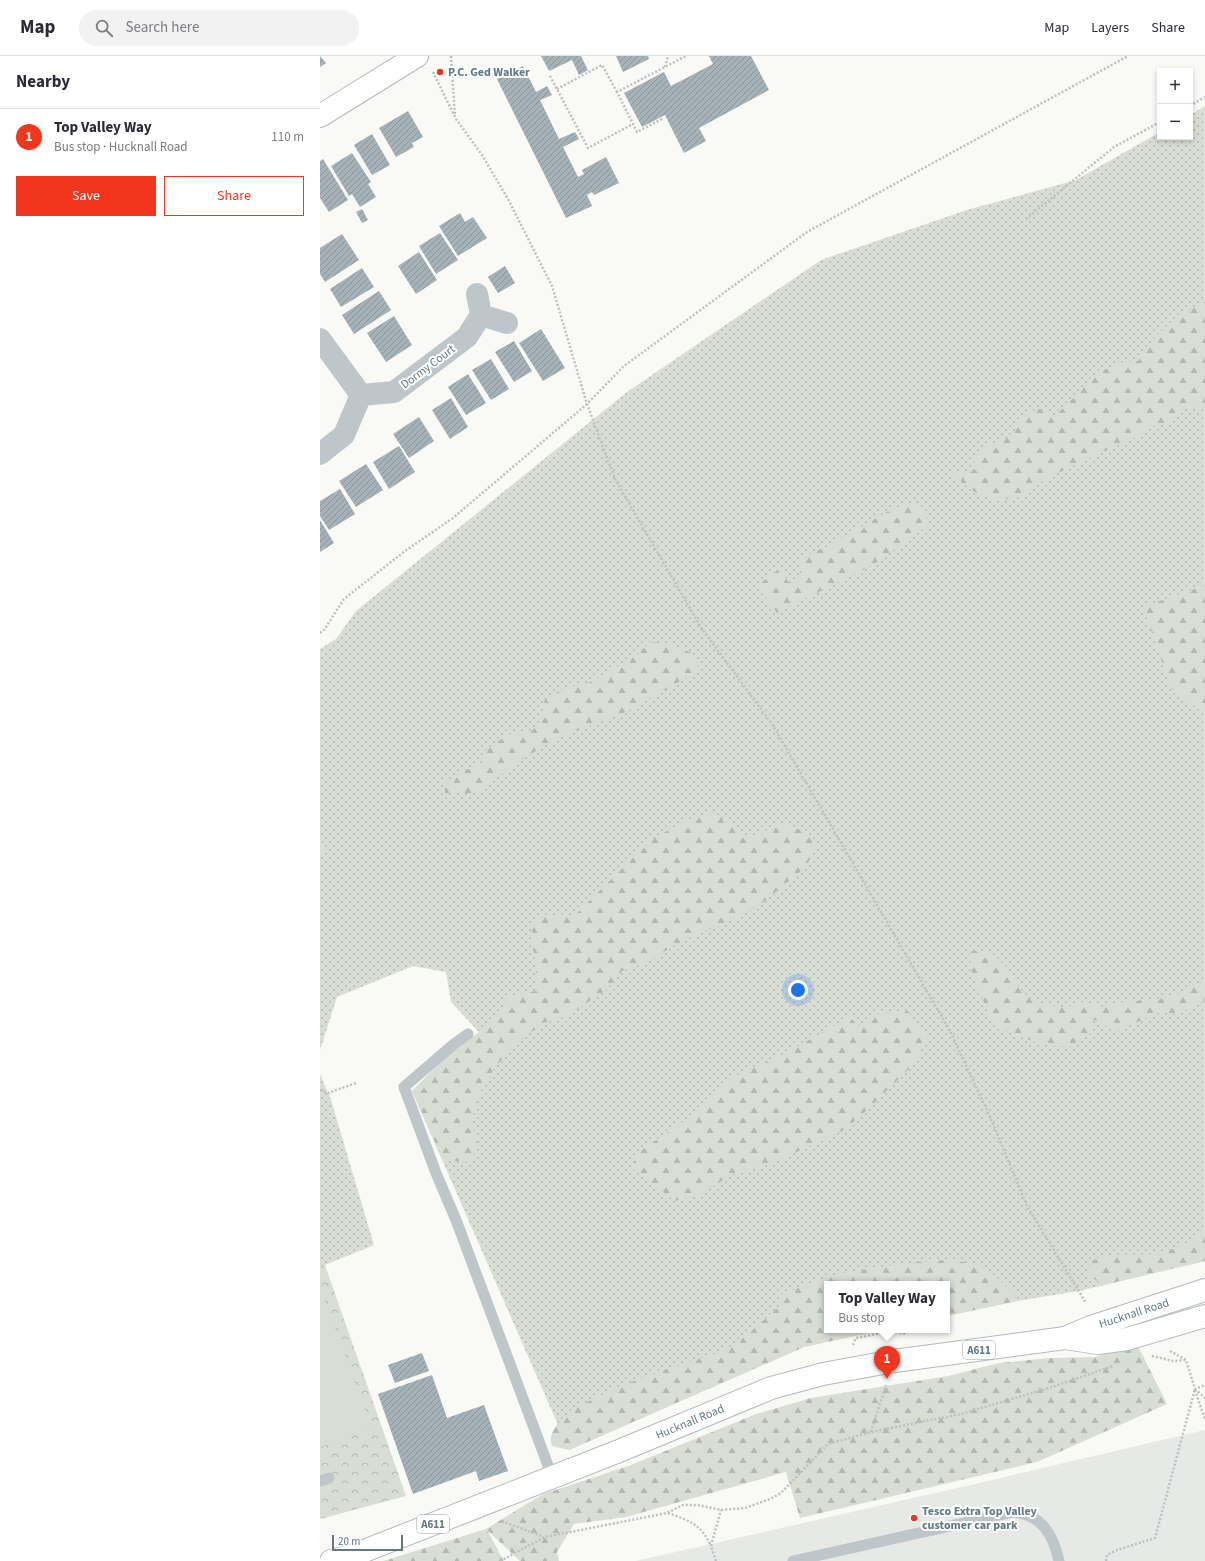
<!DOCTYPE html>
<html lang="en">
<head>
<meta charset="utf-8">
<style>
	:root { --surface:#fff; --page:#f2f2f3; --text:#2b2b33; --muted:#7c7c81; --line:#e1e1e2; --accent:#f2361d }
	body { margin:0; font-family:"Source Sans 3",sans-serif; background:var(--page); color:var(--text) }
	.controls { position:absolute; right:12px; top:12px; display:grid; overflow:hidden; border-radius:0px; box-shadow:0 2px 6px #0003 }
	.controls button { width:36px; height:36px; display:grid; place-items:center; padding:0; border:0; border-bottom:1px solid var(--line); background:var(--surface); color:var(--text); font:20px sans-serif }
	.scale { position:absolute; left:12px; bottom:10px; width:71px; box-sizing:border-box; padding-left:4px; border:2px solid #617984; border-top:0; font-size:11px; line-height:14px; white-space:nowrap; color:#617984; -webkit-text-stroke:3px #fff; paint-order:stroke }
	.you { position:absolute; left:478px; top:934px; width:14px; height:14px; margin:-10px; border:3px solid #fff; border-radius:50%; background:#1a73e8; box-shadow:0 0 0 6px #1a73e833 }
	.badge { display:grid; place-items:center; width:26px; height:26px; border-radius:50%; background:var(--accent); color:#fff; font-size:13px; font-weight:700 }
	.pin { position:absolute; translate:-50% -33px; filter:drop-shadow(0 1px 2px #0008) }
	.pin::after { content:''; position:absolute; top:21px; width:14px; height:12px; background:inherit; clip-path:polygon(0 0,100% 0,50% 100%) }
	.popup { position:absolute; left:504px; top:1225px; width:126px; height:52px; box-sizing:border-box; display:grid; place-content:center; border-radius:0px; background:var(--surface); filter:drop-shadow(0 1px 3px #0005); font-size:13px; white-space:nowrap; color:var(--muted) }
	.popup b { font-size:15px; color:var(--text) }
	.popup::after { content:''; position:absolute; left:50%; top:100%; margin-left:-8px; border:8px solid transparent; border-top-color:var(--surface) }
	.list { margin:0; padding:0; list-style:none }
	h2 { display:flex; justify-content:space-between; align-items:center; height:52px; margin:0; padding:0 16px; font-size:17px }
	h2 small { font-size:13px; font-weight:400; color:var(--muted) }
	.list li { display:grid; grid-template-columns:26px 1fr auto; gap:12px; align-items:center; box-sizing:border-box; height:56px; padding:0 16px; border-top:1px solid var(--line) }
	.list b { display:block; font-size:15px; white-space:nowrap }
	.list p { margin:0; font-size:13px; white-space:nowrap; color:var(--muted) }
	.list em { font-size:13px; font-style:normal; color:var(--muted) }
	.actions { display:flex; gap:8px; padding:12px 16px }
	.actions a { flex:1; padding:9px 0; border:1px solid var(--accent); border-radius:0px; text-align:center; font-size:14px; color:var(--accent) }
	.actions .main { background:var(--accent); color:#fff }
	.icon { flex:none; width:22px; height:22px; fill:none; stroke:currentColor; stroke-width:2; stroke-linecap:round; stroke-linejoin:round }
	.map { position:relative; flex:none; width:885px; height:1505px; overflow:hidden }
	header { display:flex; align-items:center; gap:24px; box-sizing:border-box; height:56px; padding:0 20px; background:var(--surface); border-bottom:1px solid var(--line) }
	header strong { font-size:19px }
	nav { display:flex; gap:22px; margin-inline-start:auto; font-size:14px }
	.search { width:280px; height:36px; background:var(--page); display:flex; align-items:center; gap:10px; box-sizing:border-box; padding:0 14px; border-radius:22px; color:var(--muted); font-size:15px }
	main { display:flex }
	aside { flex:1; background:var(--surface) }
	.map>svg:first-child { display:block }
</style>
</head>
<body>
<header>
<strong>Map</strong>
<div class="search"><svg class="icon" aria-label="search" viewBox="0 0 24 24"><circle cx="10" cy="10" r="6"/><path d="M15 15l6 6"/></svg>Search here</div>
<nav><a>Map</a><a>Layers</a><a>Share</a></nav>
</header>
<main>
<aside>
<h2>Nearby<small></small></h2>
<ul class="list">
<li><span class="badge">1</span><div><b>Top Valley Way</b><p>Bus stop · Hucknall Road</p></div><em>110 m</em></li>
</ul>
<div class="actions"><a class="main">Save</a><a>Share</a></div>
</aside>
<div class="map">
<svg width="885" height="1505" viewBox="0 0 885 1505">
	<defs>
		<pattern id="grass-dots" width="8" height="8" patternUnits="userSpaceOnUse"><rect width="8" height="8" fill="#d9ded5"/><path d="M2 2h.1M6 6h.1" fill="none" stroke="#b3b9b2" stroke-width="1.8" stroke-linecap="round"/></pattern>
		<pattern id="forest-firs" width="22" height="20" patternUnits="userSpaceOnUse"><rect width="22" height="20" fill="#d9ded5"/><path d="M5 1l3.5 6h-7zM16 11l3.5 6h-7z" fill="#b3b9b2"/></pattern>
		<pattern id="park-crowns" width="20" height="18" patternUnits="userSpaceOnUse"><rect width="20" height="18" fill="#d9ded5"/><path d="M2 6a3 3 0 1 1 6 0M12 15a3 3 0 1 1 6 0" fill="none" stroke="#b3b9b2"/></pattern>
		<pattern id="building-hatch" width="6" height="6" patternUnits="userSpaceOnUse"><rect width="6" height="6" fill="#a5b2b7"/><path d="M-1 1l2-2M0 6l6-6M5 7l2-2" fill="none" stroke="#8a969a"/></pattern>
	</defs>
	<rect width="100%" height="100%" fill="#f9f9f6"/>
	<path fill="#e7e9e7" d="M 885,1374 L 885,1505 L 316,1505 L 655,1428 Z"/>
	<path fill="url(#grass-dots)" d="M 885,50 L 885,1205 L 759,1235 L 697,1245 L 627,1260 L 627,1228 L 507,1228 L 507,1274 L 562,1274 L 484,1291 L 249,1394 L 92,1035 L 129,998 L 159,976 L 131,946 L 126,916 L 93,910 L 17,941 L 0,994 L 0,593 L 16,583 L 36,555 L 307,336 L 501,204 L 647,154 L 756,124 L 840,76 L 840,81 L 870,81 L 870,59 Z
		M 0,1018 L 11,1044 L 54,1189 L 0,1211 Z"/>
	<path fill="url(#forest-firs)" d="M 885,246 L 885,353 L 867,352 L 846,368 L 828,371 L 818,380 L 746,413 L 715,429 L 700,441 L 676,445 L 655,436 L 631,418 L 656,414 L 653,402 L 664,389 L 678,388 L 695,375 L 699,364 L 718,352 L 735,360 L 779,317 L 798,307 L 818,305 L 834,282 L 855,262 Z
		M 596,446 L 605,453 L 607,470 L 554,508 L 457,557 L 437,530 L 460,512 L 468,526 L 480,525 L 480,505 L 493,496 L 510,489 L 570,454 Z
		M 885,529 L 885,658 L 851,632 L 823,551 Z
		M 330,586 L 348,588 L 372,597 L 380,614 L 306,656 L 237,682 L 196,707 L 157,737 L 125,737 L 125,726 L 160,707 L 165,695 L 187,679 L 212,675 L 221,663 L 225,642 L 246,632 L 271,626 L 317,599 Z
		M 394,756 L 422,778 L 438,781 L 457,766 L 488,776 L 496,791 L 486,811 L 440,849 L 404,868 L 383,875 L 351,891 L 332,904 L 302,915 L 286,934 L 247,960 L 223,967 L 193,990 L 174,1013 L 159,1038 L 152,1064 L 158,1090 L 151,1106 L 123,1104 L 92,1035 L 129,998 L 160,976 L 178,959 L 189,940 L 216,935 C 218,914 212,892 212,869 L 223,860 L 252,862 L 331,784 L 363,766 Z
		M 0,781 L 3,785 L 6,796 L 0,798 Z
		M 650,895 L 665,895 L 676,901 L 684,908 L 703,937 L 712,945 L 744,952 L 763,946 L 783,951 L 804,946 L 845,942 L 858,938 L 877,928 L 885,928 L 885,944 L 858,958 L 841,956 L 794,976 L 779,965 L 772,964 L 771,977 L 751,990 L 734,990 L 717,987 L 673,969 L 651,914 Z
		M 587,954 L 607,982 L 594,1008 L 542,1059 L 522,1075 L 453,1107 L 413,1118 L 379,1139 L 355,1145 L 311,1112 L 319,1096 L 377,1056 L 412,1022 L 464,998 L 530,961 L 541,973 L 557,958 Z
		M 885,1174 L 885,1205 L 783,1229 L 767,1218 L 772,1205 C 792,1195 813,1200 834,1198 C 853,1196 870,1185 885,1174 Z
		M 629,1204 L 658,1208 L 681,1225 L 696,1239 L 697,1245 L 627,1260 L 627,1228 L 507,1228 L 507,1274 L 562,1274 L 484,1291 L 249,1394 L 232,1390 C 216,1347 374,1306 403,1295 C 420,1288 444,1263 459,1251 L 459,1239 L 521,1217 L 597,1206 Z
		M 817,1288 L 847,1348 L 717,1406 L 480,1462 L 466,1416 L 306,1461 L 254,1468 L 237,1496 L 239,1505 L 200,1505 L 167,1474 L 184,1505 L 63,1505 L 166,1473 L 223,1438 L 311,1409 L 436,1358 L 491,1342 L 628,1320 L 679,1307 L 730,1302 L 775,1301 Z"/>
	<path fill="url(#park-crowns)" d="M 5,1209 L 86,1440 L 0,1463 L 0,1211 Z"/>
	<path fill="#d9ded5" d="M 2,1236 L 51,1372 L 0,1391 L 0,1237 Z"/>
	<path fill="url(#building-hatch)" d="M 0,0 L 6,7 L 0,11 Z
		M 221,0 L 261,0 L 268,14 L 259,19 L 252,4 L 229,15 Z
		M 296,0 L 328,0 L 329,3 L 303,16 Z
		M 389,0 L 431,0 L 449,34 L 379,72 L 386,85 L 364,97 L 345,59 L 322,71 L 304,37 L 344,16 L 351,30 L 393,8 Z
		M 203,10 L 216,36 L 227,30 L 232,39 L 220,44 L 239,83 L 255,76 L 259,83 L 243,91 L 258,121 L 264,118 L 262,114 L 286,101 L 299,127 L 274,139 L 272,136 L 267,139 L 272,150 L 246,162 L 177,23 Z
		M 88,55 L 103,81 L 92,87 L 94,91 L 76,101 L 59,72 Z
		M 52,78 L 70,109 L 52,119 L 34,89 Z
		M 32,97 L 51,126 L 48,128 L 56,141 L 40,151 L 32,138 L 29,140 L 11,110 Z
		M 3,103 L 28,144 L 9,156 L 0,142 L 0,105 Z
		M 42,153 L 48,164 L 42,167 L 36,156 Z
		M 140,157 L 145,166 L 153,161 L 167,182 L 138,200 L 119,170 Z
		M 120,177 L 138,204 L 116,218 L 99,190 Z
		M 22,178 L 39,204 L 5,226 L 0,218 L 0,192 Z
		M 99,196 L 117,224 L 96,238 L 78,210 Z
		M 185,210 L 195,227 L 178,237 L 168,221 Z
		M 42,212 L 54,231 L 21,251 L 10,233 Z
		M 59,235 L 71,254 L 34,278 L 22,259 Z
		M 74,260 L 92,289 L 66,306 L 47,277 Z
		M 221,273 L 245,312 L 223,325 L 199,287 Z
		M 194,285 L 212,315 L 194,326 L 175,296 Z
		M 171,303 L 189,333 L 171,344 L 152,314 Z
		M 148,318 L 166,347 L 146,359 L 128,331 Z
		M 131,342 L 148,371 L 130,383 L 112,354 Z
		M 99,361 L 114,385 L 89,402 L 73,378 Z
		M 79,390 L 95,416 L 69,433 L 53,406 Z
		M 46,408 L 63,434 L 36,451 L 19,425 Z
		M 20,433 L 35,458 L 9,474 L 0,460 L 0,445 Z
		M 0,464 L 14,487 L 0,496 Z
		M 102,1297 L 109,1315 L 75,1327 L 68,1309 Z
		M 112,1319 L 127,1362 L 164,1349 L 188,1415 L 159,1425 L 156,1415 L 93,1438 L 58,1338 Z"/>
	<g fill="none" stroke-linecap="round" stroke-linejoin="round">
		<defs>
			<path id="secondary" d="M 0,60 L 97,0"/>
			<g id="primary">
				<path d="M 745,1282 L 778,1287 L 807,1283 L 885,1260"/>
				<path id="s1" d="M 11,1505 L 34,1499 L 299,1395 L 451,1332 L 503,1318 L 574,1305 L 745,1282 L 771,1271 L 885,1234"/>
			</g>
		</defs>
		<use href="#secondary" stroke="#b1babe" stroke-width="24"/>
		<use href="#primary" stroke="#b3babe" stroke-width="24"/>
		<path stroke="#bcc0c3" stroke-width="2.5" stroke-dasharray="2 2" stroke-linecap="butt" d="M 131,0 L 135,60
			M 345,11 L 348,0
			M 113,16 L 136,63 L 162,99 L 188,143 L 232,230 L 267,348 L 295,423 L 382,573 L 452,668 L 630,975 L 671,1063 L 707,1150 L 766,1247
			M 230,20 L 268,92 L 313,68
			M 237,33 L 282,9 L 297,36
			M 870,50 L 885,41
			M 342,63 L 317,76 L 297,36 L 366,0
			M 706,163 L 794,91 L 840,66
			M 0,577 L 4,574 L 24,543 L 85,495 L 133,462 L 267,348 L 304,310 L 487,176 L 808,0
			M 0,1034 L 8,1037 L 36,1027
			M 533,1289 L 536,1282 L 572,1275 L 585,1278
			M 850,1295 L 866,1304 L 875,1333 L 885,1329
			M 832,1300 L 853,1305 L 866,1304
			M 875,1333 L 885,1342
			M 875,1334 L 885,1364
			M 551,1376 L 566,1329
			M 348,1457 C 370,1465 381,1468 391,1490
			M 182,1465 L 224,1481
			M 180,1505 L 225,1481 L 347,1457 L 363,1449 L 378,1449 L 401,1454 L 425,1452 L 450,1443 L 461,1437 L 508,1388 L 551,1376 L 641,1358 L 729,1332 L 793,1310
			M 396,1505 L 391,1490 L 401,1454
			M 786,1505 L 787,1499 L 797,1494 L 835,1482 L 875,1333"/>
		<path stroke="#bfc6c9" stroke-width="11" d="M 148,978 L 134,988 L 84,1031 L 116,1117 L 136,1164 L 232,1420
			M 0,1425 L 9,1422
			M 473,1505 L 693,1456 C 722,1459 733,1478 739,1505"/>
		<path stroke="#bfc6c9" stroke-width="22" d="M 157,238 L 161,259
			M 0,283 L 41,339
			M 41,339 L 74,336 L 147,281 L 161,259 L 187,267
			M 0,398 L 24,379 L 41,339"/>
		<use href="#secondary" stroke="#fff" stroke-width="22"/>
		<use href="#primary" stroke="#fff" stroke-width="22"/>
	</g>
	<g fill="#f2361d" stroke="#fff" stroke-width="1.5">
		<circle cx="120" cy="16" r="4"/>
		<circle cx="594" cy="1462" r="4"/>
	</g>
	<g text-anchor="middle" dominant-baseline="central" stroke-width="4" stroke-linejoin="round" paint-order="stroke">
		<g fill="#fff" stroke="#90a1a9" stroke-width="1">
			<rect x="643" y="1285" width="32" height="18" rx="3"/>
			<rect x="97" y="1459" width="32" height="18" rx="3"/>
		</g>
		<g font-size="11" font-weight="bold" fill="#617984">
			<text x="659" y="1294">A611</text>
			<text x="113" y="1468">A611</text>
		</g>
		<g font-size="12" font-weight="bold" fill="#617984" stroke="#fff" text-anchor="start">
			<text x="128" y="16">P.C. Ged Walker</text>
			<text x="602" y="1455">Tesco Extra Top Valley<tspan x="602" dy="14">customer car park</tspan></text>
		</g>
		<g font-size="12" fill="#617984" stroke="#fff">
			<text transform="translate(108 311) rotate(-37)">Dormy Court</text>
			<text stroke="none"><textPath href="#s1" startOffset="845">Hucknall Road</textPath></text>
			<text stroke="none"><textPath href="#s1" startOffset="385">Hucknall Road</textPath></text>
		</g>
	</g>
</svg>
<div class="controls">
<button>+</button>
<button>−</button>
</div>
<div class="scale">20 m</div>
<div class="you"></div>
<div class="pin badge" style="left:567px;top:1323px">1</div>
<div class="popup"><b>Top Valley Way</b>Bus stop</div>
</div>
</main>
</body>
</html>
